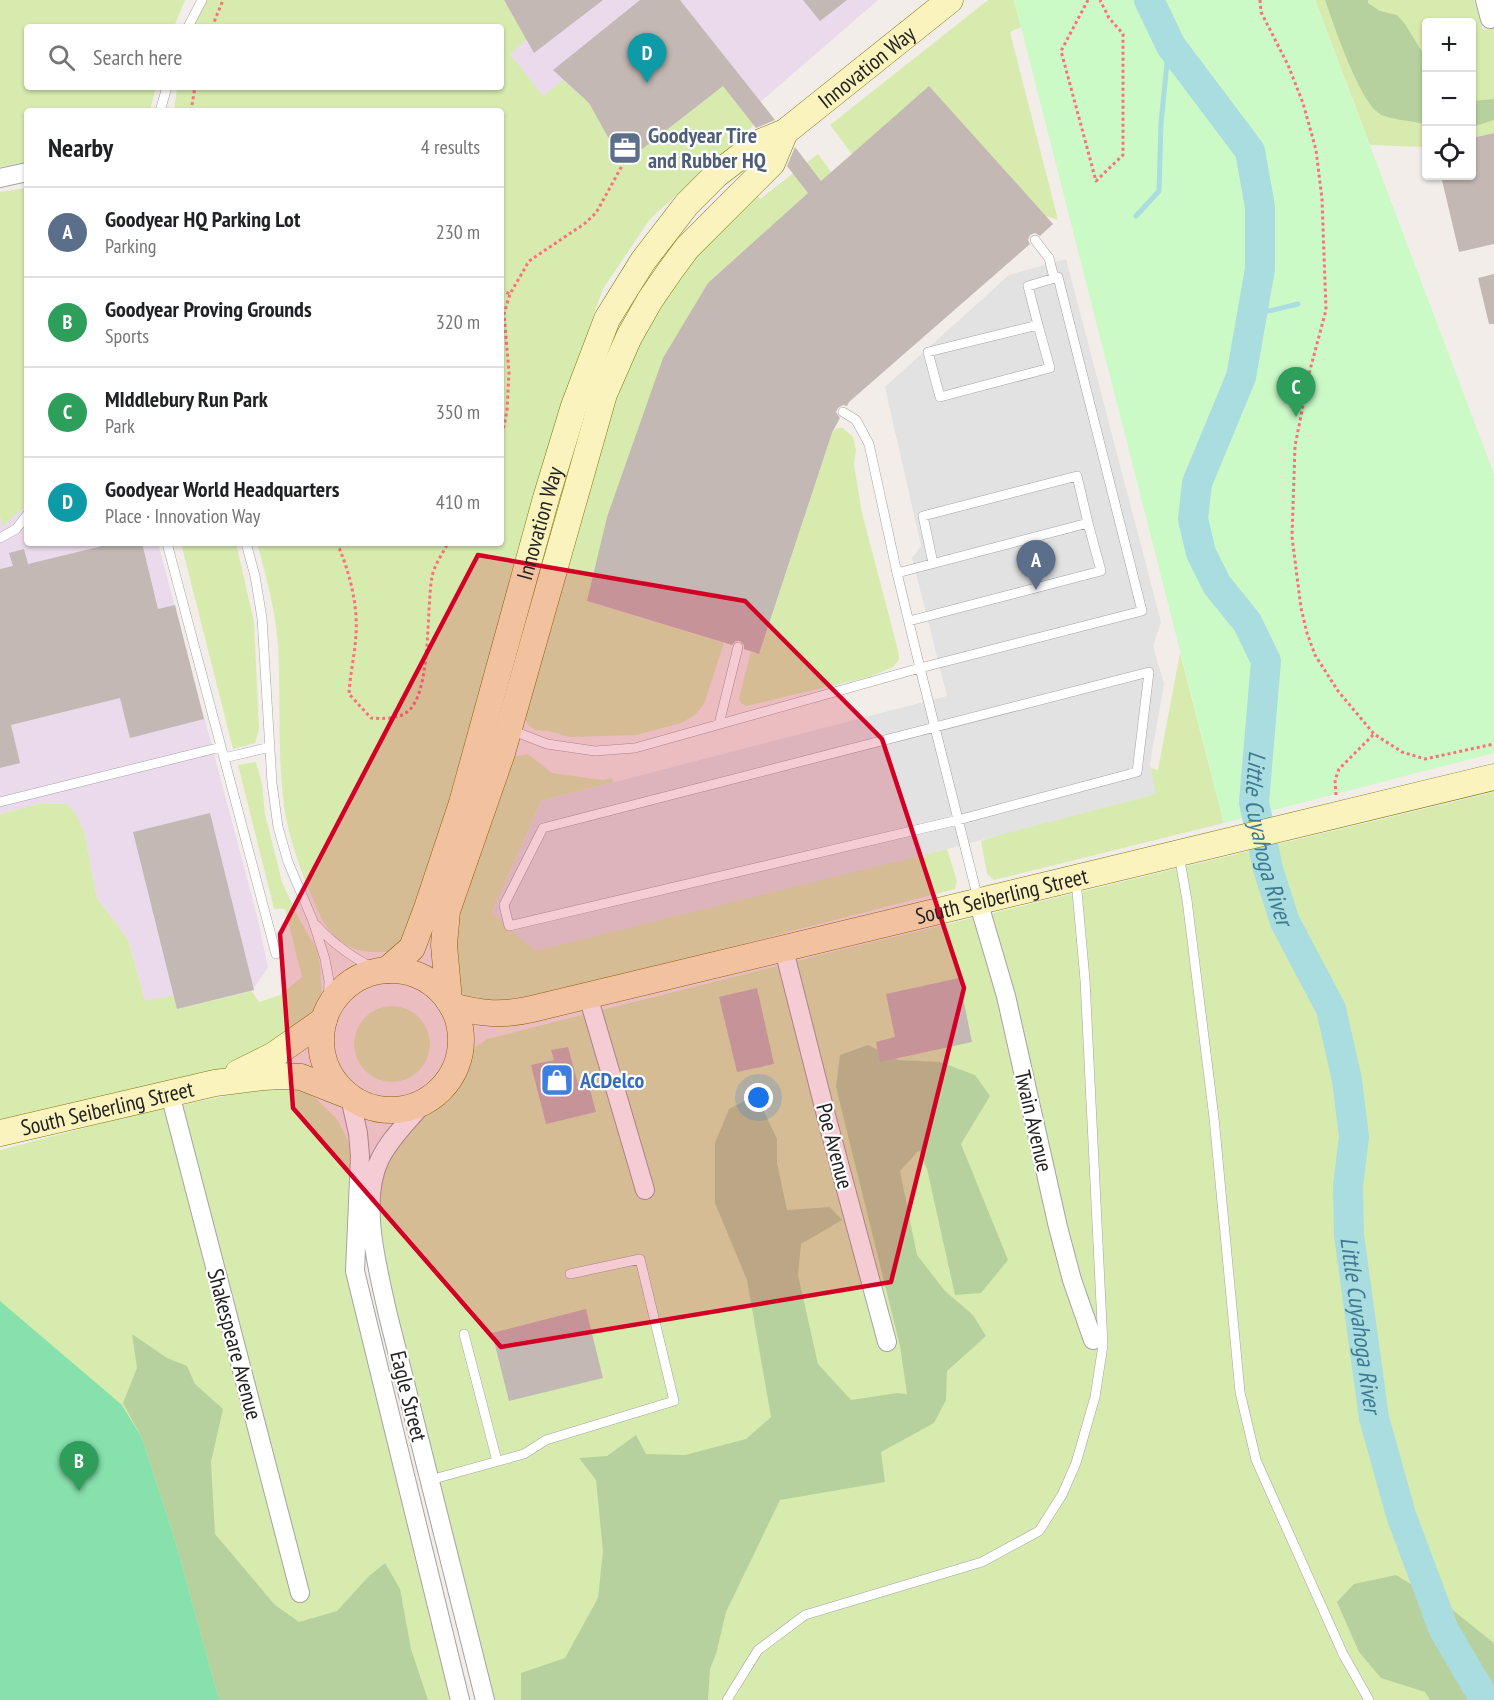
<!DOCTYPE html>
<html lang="en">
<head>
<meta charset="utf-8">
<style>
	:root { --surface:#fff; --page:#f6f6f6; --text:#202124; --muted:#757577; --line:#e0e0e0; --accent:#d30026 }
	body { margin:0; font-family:"PT Sans Narrow",sans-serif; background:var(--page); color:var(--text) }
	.controls { position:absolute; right:18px; top:18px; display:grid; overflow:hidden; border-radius:6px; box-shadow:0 2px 4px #0004 }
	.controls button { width:54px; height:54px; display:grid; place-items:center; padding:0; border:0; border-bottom:2px solid var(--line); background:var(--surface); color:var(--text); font:30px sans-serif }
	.you { position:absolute; left:759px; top:1098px; width:21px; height:21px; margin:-15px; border:4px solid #fff; border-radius:50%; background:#1a73e8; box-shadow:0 0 0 9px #1a73e833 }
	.badge { display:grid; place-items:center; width:39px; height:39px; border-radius:50%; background:var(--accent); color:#fff; font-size:20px; font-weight:700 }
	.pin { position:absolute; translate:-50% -50px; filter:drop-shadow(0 2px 3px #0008) }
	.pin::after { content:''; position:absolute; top:32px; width:21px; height:18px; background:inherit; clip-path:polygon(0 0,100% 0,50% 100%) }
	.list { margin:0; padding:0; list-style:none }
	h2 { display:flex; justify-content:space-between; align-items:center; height:78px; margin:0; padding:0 24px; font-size:26px }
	h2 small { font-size:20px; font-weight:400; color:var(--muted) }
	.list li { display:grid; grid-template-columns:39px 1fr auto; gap:18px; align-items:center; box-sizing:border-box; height:90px; padding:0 24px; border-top:2px solid var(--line) }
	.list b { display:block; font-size:22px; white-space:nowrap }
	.list p { margin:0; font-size:20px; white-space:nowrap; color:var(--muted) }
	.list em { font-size:20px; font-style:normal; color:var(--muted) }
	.icon { flex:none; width:33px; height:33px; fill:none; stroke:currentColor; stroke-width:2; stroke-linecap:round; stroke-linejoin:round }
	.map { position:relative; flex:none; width:1494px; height:1700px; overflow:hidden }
	.search { position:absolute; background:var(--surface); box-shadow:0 2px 4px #0004; left:24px; top:24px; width:480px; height:66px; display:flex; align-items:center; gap:15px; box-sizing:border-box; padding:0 21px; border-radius:6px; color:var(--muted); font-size:22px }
	.panel { position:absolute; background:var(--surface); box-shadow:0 2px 4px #0004; left:24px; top:108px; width:480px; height:438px; border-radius:6px }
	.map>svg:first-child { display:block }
</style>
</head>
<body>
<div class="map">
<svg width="1494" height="1700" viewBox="0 0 1494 1700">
	<rect width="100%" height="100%" fill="#f2ede8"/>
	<path fill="#ebdaeb" d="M 427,0 L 878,0 L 654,194 L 501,87 L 501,27 Z
		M 27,188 L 27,543 L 158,543 L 257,916 L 268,967 L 252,991 L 177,1009 L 145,1001 L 128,939 L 97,898 L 84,832 L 67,804 L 41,803 L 0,814 L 0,192 Z"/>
	<path fill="#d8ebaf" d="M 0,0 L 185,0 L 174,27 L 27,27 L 27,87 L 156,87 L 150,111 L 27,111 L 27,162 L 0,167 Z
		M 206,0 L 504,0 L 527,39 L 510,54 L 543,96 L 563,80 L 589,103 L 623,164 L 724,85 L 756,123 L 650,219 L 603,289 L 560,407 L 430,883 L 400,944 L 391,952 C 377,952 362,953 350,947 C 331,939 322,921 314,902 C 301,872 289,839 284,806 C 277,753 281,699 278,646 C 276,611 266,577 257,543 L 501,543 L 501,111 L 174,111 L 177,87 L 501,87 L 501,27 L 193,27 Z
		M 988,0 L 1014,0 L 1021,27 L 1010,32 L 1058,220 L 852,154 L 830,125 Z
		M 1315,0 L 1474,0 L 1483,30 L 1494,28 L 1494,133 L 1472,138 L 1472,22 L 1426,22 L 1426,147 L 1370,145 Z
		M 818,154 L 831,172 L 587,601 L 724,643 L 704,704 L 695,715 L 681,723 L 636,735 L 569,737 L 549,731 L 535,730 L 529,726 L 524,718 L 597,457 L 622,384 L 651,320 L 690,261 L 754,191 L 760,199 Z
		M 27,188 L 27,505 C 19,513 10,517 3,527 L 0,514 L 0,192 Z
		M 837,428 L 843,428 L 853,437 L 856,450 L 854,465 L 862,513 L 898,650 L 899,660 L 893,667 L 869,677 L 746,706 L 741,703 L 739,698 L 751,652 L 759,654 L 832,433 Z
		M 181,543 L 236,543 L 254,622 L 259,729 L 255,743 L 233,749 Z
		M 1180,653 L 1224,823 L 994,880 L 987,874 L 981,841 L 1007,832 L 1155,794 L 1151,768 L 1158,770 Z
		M 528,754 L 552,773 L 603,780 L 612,778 L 614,782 L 541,801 L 492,913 L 824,878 L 947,849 L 957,881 L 955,889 L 502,1006 L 471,1003 L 462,993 L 454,979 L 450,919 L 512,757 Z
		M 256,762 L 262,784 L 265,814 L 282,882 L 297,915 L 317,950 L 320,964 L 322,998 L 314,1016 L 250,1065 L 0,1121 L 0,814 L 41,803 L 67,804 L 76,814 L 84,831 L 97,898 L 128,939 L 145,1001 L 173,995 L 177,1009 L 252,991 L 259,1002 L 280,995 L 302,977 L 285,909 L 274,909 L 238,765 Z
		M 1494,792 L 1494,1700 L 491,1700 L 389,1283 L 377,1193 L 383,1161 L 397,1140 L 429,1111 L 447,1099 L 475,1047 L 487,1039 L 844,949 Z
		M354 1044a38 38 0 1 1 76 0a38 38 0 1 1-76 0Z
		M 285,1086 L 309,1092 L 337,1119 L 348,1141 L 355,1180 L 350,1277 L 454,1700 L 0,1700 L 0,1150 L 130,1116 L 263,1088 Z"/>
	<path fill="#b6d19d" d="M 1325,0 L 1368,0 L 1368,3 L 1380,11 L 1397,15 L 1405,24 L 1426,58 L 1426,124 C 1417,122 1387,119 1380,114 C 1359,101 1334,25 1325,0 Z
		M 1494,99 L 1494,120 L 1472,127 L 1472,101 Z
		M 868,1045 L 898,1060 L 940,1062 L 975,1075 L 990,1096 L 961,1144 L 1008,1260 L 981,1293 L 955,1295 L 927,1169 L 919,1150 L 900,1171 L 917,1255 L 945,1291 L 973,1315 L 986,1336 L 947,1371 L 946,1400 L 934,1423 L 881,1452 L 885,1482 L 780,1500 L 726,1612 L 716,1654 L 710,1669 L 708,1700 L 521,1700 L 521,1673 L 565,1658 L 598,1598 L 603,1551 L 596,1480 L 579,1458 L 607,1456 L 636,1435 L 646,1454 L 685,1455 L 746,1439 L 771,1417 L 747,1280 L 715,1203 L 715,1143 L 729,1109 L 756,1095 L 777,1139 L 777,1163 L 787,1210 L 830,1207 L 842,1220 L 801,1244 L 798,1275 L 818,1364 L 851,1400 L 897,1393 L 907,1394 L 900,1346 L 836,1087 L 840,1055 Z
		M 132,1334 L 167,1358 L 187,1366 L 195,1384 L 223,1409 L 211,1462 L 215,1534 L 275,1605 L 299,1622 L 337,1611 L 369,1576 L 385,1563 L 400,1589 L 411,1649 L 428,1700 L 219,1700 L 176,1544 L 142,1438 L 123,1403 L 137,1368 Z
		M 1396,1575 L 1450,1608 L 1494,1643 L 1494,1700 L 1430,1700 L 1425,1692 L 1381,1678 L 1359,1652 L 1337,1602 L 1354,1584 Z"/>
	<path fill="#ccfac7" d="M 1014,0 L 1315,0 L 1494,474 L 1494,753 L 1224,823 Z"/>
	<path fill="#86e1ad" d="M 0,1301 L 122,1405 L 142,1438 L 176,1544 L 219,1700 L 0,1700 Z"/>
	<path fill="#e2e2e2" d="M 1066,259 L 1161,622 L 1153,646 L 1164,684 L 1150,764 L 1156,794 L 947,849 L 535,951 L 492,913 L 541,801 L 947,696 L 912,558 L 921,546 L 885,387 L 1009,275 Z"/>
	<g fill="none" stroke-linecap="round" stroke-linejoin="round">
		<path stroke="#a9dddf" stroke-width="5" d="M 1136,216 L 1159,191 L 1161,123 L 1169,43
			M 1252,315 L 1298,304"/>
		<path stroke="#a9dddf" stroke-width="30" id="s1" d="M 1149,0 L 1171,46 L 1250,151 L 1260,207 L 1260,269 L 1241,377 L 1197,483 L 1193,519 L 1201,553 L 1217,585 L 1247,622 L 1266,661 L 1254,802 L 1268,869 L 1285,922 L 1331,1009 L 1347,1080 L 1354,1137 L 1348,1186 L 1349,1235 L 1374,1418 L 1401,1515 L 1444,1630 L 1485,1700"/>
	</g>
	<path fill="#c3b8b4" d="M 504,0 L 603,0 L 534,53 Z
		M 640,0 L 680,0 L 775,120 L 756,128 L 723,86 L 623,164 L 589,103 L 553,70 Z
		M 803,0 L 847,0 L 820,21 Z
		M 929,86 L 1053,224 L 1040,236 L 1035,233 L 1030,235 L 1028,240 L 1030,244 L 849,402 L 847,406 L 843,405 L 838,408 L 836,412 L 840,418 L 832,433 L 759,654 L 744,649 L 744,645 L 740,641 L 736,641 L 732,645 L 587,601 L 607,517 L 663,358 L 708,283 L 808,193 L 787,166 L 795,147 L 821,181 Z
		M 1494,133 L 1494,244 L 1459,252 L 1441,176 L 1472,176 L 1472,138 Z
		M 1494,274 L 1494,324 L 1489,324 L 1478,278 Z
		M 115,543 L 142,543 L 158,609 L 175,605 L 204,719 L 130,738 L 120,698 L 11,725 L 20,763 L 0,768 L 0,569 L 13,566 L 9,553 L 24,549 L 28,564 Z
		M 210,813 L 254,990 L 177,1009 L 133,832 Z
		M 959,978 L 972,1042 L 880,1062 L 876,1042 L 895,1037 L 886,994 Z
		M 757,988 L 774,1064 L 737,1072 L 719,997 Z
		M 568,1047 L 578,1084 L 588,1082 L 596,1112 L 546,1124 L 531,1065 L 554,1060 L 551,1050 Z
		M 586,1309 L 603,1378 L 509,1401 L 492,1333 Z"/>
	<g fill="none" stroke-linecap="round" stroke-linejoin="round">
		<defs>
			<path id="lane" d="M 188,27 L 202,0
				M 160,111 L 167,87
				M 1035,240 L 1049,258 L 1054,278
				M 843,412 L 856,420 L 869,444 L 897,573
				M 0,538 L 16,529 L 27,515
				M 167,543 L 276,954
				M 246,543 L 255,576 L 262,618 L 272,783 L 278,827 L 288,862 L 313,921 L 325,959 L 329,981 L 328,1008
				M 933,563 L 923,516 L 1077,476 L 1088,523
				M 909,621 L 1101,571 L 1088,523 L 897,573 L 920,668 L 1142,611 L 1058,277 L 1028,286 L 1038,325 L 928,352 L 940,397 L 1050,368 L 1038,325
				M 1149,672 L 1137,772 L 958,820 L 509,926 L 504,905 L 543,828 Z
				M 719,724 L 738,647
				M 511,730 L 547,744 L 595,751 L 635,748 L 920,668 L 978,899
				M 224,758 L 270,747
				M 0,802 L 221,747
				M 1179,855 L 1187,900 L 1214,1118 L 1240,1392 L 1256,1460 L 1343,1654 L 1369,1700
				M 316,925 C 335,946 354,959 379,971
				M 464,1334 L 497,1461
				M 430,1480 L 524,1454 L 546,1440 L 674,1401 L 640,1259 L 570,1274
				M 727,1700 L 758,1650 L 805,1615 L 982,1562 L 1039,1531 L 1062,1495 L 1076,1463 L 1095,1397 L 1103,1345 L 1085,980 L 1076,880"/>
			<path id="street" d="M 1485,0 L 1490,19
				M 0,178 L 27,172
				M 978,901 L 1006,996 L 1058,1227 L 1072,1280 L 1093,1340
				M 784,950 L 827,1119 L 887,1342
				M 588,996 L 645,1190
				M 170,1094 L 300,1593
				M 350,1098 L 358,1133 L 360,1156 L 355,1271 L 460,1700
				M 423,1103 C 409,1121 390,1138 380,1159 C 359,1201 378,1270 388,1315 L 485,1700"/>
			<g id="secondary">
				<circle cx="391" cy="1040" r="70"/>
				<path id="s2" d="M 387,970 L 412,948 L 427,908 L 462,803 L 546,498 L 574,406 L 607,319 L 643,261 L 687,204 L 716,175 L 756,144 L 785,132 L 950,0"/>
				<path d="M 449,1001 L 444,945 L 447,911 L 502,753 L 604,394 L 629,337 L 650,300 L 670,271 L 687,248 L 772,163 L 785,132"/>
				<path id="s3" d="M 452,1006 C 482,1014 502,1016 532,1009 L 1494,777"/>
				<path d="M 238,1073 L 274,1055 L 324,1020"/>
				<path id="s4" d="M 0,1133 L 215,1083 L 263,1077 L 281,1076 L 301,1077 L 344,1094"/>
			</g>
		</defs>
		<use href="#lane" stroke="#a3a3a3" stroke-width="10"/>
		<use href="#street" stroke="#a3a3a3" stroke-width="20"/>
		<use href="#secondary" stroke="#7d7504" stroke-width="27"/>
		<path stroke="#fb707b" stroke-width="3" stroke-dasharray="3 3" stroke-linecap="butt" d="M 1088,0 L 1061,51 L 1096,181 L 1123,155 L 1123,34 L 1109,18 L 1100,0
			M 1260,0 L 1261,12 L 1288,65 L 1303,103 L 1316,150 L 1322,199 L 1326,310 L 1310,370 L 1295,446 L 1292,537 L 1301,608 L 1307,633 L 1315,655 L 1338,691 L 1374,734 L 1402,752 L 1425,759 L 1494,744
			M 212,27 L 223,0
			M 191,111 L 195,87
			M 501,290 L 510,294
			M 501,440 L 507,411 L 509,372 L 504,314 L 510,294 L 529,261 L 584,224 L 596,213 L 623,164
			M 337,543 C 349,570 358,604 356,634 C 355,654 350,674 349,694 L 371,718 C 382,719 398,719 407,712 C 432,694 426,608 432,577 C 434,565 443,553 448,543
			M 1336,795 L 1335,780 L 1339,769 L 1374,734"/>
		<use href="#lane" stroke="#fff" stroke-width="9"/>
		<use href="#street" stroke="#fff" stroke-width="18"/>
		<use href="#secondary" stroke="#fbf3be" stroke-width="26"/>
	</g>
	<path fill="#d30026" fill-opacity="0.2" stroke="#d30026" stroke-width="4.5" stroke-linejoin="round" d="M 478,555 L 745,601 L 882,739 L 964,988 L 891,1282 L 501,1347 L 293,1108 L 280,934 Z"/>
	<defs>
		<symbol id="office-square" viewBox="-11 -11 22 22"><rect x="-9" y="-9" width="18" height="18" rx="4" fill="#5c6f8a" stroke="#fff"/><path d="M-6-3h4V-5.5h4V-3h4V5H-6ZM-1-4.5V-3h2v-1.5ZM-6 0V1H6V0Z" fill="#fff"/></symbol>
		<symbol id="shop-square" viewBox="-11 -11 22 22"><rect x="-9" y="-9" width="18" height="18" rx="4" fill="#3f7fe0" stroke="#fff"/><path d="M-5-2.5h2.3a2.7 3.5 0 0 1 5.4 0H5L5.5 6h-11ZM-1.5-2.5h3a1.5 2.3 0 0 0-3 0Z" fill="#fff"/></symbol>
	</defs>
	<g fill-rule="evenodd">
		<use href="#office-square" x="606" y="129" width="38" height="38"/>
		<use href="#shop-square" x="538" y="1061" width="38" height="38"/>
	</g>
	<g text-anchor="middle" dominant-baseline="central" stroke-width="4.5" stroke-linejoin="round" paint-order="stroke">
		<g font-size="22" fill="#222" stroke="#fff">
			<text stroke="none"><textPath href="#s2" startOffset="1060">Innovation Way</textPath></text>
			<text stroke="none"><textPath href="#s2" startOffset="477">Innovation Way</textPath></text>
			<text stroke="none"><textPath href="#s3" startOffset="564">South Seiberling Street</textPath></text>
			<text stroke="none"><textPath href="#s4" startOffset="110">South Seiberling Street</textPath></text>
			<text transform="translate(1034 1121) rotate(77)">Twain Avenue</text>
			<text transform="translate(835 1146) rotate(75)">Poe Avenue</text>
			<text transform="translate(235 1344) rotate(75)">Shakespeare Avenue</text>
			<text transform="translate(409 1396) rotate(76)">Eagle Street</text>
		</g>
		<g font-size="22" font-weight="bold" fill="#4e5e75" stroke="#fff" text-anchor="start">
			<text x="648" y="135">Goodyear Tire<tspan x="648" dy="25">and Rubber HQ</tspan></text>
		</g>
		<g font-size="22" font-weight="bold" fill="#366cbe" stroke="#fff" text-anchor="start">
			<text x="580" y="1080">ACDelco</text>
		</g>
		<g font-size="24" font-style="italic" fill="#3f7993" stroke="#fff">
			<text stroke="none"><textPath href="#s1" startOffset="903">Little Cuyahoga River</textPath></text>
			<text stroke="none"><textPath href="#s1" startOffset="1407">Little Cuyahoga River</textPath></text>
		</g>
	</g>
</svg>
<div class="controls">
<button>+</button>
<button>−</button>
<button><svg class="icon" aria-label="locate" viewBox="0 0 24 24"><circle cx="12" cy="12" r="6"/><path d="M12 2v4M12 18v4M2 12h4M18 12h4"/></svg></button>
</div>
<div class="you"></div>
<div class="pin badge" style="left:1036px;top:590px;background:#5c6f8a">A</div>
<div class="pin badge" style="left:79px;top:1491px;background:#2e9e5b">B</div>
<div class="pin badge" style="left:1296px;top:417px;background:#2e9e5b">C</div>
<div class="pin badge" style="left:647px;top:83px;background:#0f9aa8">D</div>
<div class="search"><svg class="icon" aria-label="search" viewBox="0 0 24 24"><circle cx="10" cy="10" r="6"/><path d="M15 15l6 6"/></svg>Search here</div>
<section class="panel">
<h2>Nearby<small>4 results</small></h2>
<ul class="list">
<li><span class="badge" style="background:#5c6f8a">A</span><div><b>Goodyear HQ Parking Lot</b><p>Parking</p></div><em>230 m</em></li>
<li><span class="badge" style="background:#2e9e5b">B</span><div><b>Goodyear Proving Grounds</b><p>Sports</p></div><em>320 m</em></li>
<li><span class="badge" style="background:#2e9e5b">C</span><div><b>MIddlebury Run Park</b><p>Park</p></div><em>350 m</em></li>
<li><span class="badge" style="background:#0f9aa8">D</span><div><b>Goodyear World Headquarters</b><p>Place · Innovation Way</p></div><em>410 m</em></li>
</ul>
</section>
</div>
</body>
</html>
